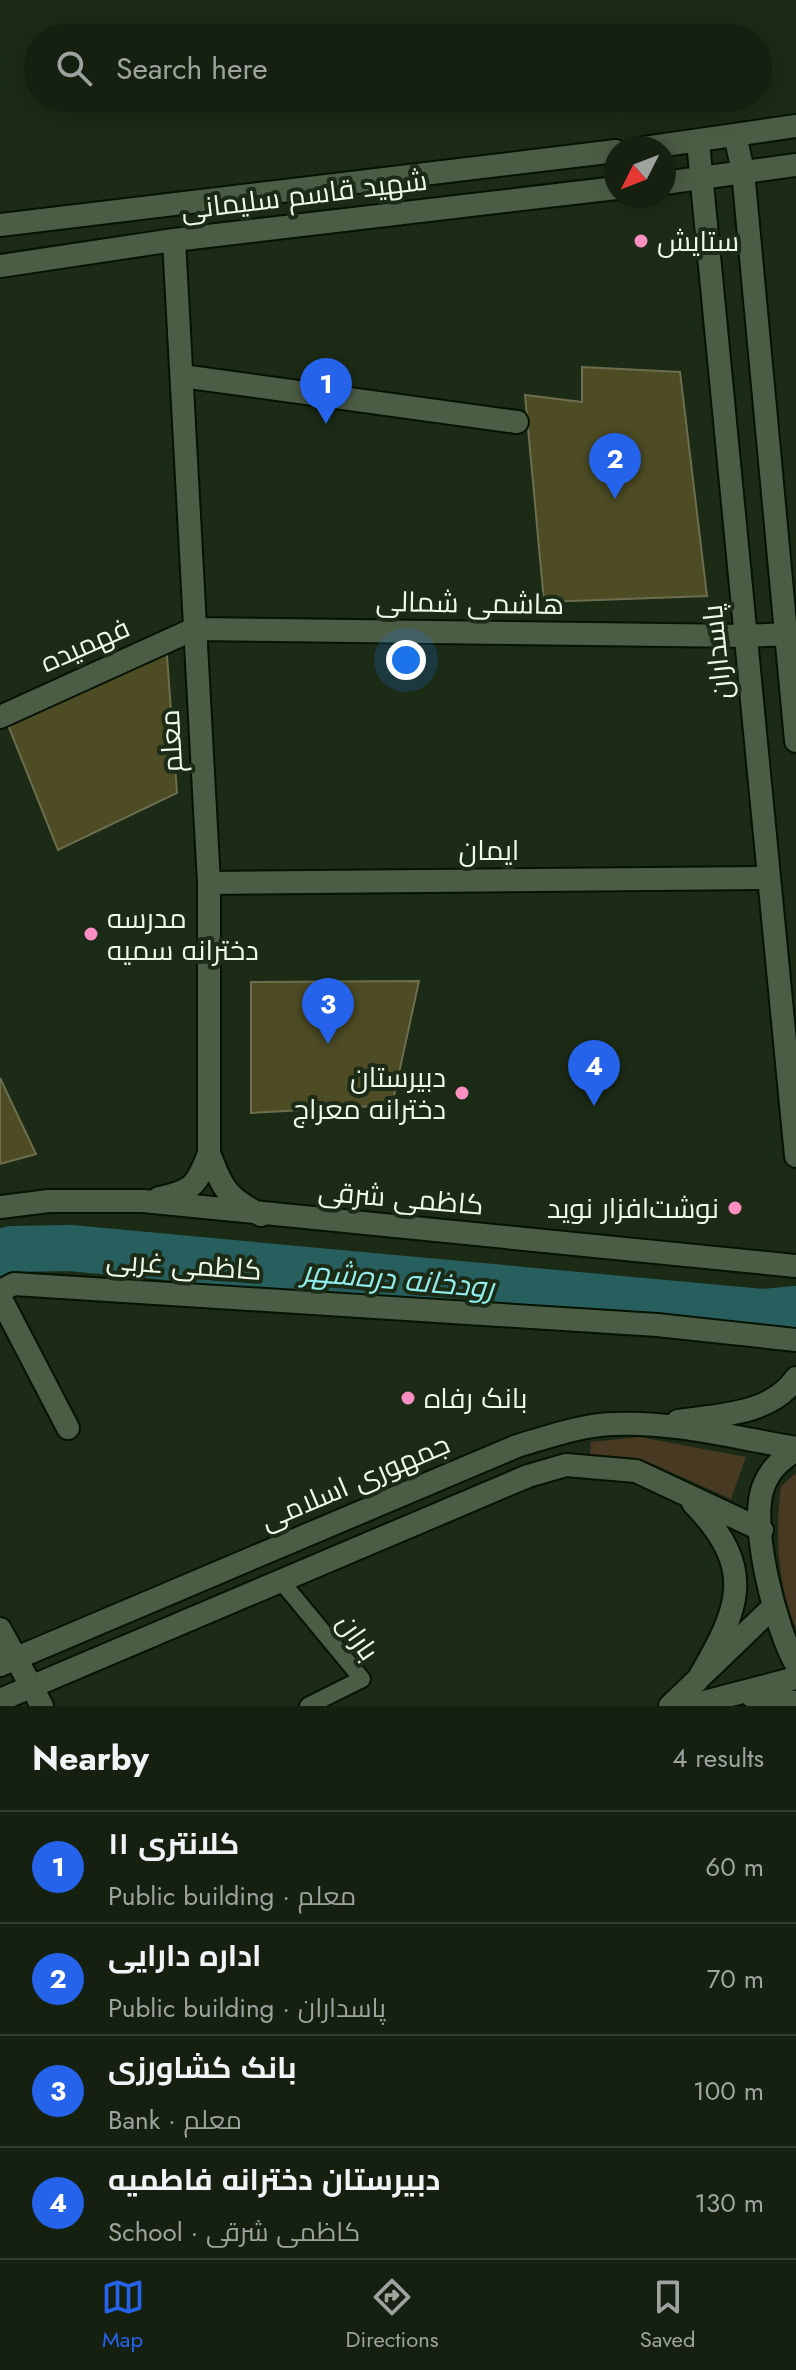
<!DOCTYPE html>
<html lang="en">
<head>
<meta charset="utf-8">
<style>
	:root { --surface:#152010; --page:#222d1e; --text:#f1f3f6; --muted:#9da39f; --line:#343e30; --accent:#2563eb }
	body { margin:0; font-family:Jost,Cairo,sans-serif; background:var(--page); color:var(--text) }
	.compass { position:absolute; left:604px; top:136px; width:72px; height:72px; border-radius:50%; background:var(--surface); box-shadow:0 4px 20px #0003; rotate:228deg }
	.you { position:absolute; left:406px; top:660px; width:28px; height:28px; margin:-20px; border:6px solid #fff; border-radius:50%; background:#1a73e8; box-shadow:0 0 0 12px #1a73e833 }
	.badge { display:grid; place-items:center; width:52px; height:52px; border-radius:50%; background:var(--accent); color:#fff; font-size:26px; font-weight:700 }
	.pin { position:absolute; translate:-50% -66px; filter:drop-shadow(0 2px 4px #0008) }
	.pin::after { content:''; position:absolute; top:42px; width:28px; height:24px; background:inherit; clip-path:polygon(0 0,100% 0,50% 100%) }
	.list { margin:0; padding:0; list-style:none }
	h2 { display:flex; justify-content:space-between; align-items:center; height:104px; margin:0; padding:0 32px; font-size:34px }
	h2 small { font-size:26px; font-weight:400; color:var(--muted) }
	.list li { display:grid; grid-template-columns:52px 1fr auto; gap:24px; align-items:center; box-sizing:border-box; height:112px; padding:0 32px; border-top:2px solid var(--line) }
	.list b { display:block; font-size:30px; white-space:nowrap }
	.list p { margin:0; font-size:26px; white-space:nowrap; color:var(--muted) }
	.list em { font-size:26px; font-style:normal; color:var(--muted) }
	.icon { flex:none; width:44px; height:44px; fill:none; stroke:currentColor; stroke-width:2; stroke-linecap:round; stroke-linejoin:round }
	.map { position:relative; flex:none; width:796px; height:1706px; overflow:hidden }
	.search { position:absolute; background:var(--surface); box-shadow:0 4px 20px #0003; left:24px; right:24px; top:24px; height:88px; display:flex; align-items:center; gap:20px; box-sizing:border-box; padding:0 28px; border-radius:44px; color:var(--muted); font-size:30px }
	.sheet { height:552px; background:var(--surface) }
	nav { display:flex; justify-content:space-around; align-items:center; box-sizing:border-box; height:112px; border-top:2px solid var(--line); background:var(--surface); font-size:22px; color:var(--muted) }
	nav a { display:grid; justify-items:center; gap:4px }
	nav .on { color:var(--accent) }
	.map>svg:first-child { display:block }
</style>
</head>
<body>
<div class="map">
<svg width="796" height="1706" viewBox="0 0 796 1706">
	<rect width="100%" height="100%" fill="#1c2b15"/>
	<path fill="#483922" d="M 640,1437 L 746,1457 L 731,1499 L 644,1460 L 590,1455 L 591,1442 Z
		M 796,1473 L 796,1628 C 777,1583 775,1533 781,1486 Z"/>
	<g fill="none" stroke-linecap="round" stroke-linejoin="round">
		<path stroke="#275f5f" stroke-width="46" d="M 0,1253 L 11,1249 L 70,1248 L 762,1312 L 796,1309"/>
	</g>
	<path fill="#4d4c24" stroke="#6d6d4f" stroke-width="2" d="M 582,367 L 680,372 L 707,596 L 544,602 L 525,395 L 582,402 Z
		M 166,642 L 177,793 L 58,850 L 4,715 Z
		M 419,981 L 392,1105 L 251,1113 L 251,982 Z
		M 0,1078 L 36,1154 L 0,1164 Z"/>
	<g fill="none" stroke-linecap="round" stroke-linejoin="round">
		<defs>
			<path id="service" d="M 281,1581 L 362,1679 L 308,1706"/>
			<path id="minor" d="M 174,240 L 209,883 L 209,1153 C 223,1189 226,1197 261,1215
				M 182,376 L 517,422
				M 0,717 L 194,629 L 746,636
				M 209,883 L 769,878
				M 159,1198 C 193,1191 197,1185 209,1153
				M 0,1207 L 49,1201 L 143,1201 L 796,1266
				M 0,1291 L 14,1284 L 657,1325 L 796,1340
				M 0,1297 L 68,1428"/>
			<path id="secondary" d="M 735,135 L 743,171 L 796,741
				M 698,142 L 796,1156
				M 644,148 L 796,126
				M 664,183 L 796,165
				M 0,225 L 616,151
				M 0,266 L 174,240 L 616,188
				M 746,636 L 786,634
				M 678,1421 C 718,1415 771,1415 796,1378
				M 796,1450 C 781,1460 771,1468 764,1485 C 748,1522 776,1630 796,1664
				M 693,1503 C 757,1569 740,1608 697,1681
				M 0,1629 L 42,1706
				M 0,1665 L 517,1446 C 548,1437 581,1425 613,1424 C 674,1421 736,1438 796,1448
				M 752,1696 L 796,1702
				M 0,1700 L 528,1476 L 566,1465 L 636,1471 L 762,1530
				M 670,1706 L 772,1608
				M 689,1706 L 796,1678"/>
		</defs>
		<use href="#service" stroke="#061302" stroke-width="20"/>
		<use href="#minor" stroke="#061302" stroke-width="26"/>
		<use href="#secondary" stroke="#061302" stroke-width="26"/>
		<use href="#service" stroke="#4c5d45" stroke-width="16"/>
		<use href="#minor" stroke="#4c5d45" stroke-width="22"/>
		<use href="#secondary" stroke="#4c5d45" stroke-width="22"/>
	</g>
	<g fill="#fc8fc2" stroke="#1c2b15" stroke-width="3">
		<circle cx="641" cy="241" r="8"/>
		<circle cx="91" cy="934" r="8"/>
		<circle cx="462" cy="1093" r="8"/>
		<circle cx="735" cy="1208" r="8"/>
		<circle cx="408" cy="1398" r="8"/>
	</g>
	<g text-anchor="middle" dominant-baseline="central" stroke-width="8" stroke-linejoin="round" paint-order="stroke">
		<g font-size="28" fill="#eef9ea" stroke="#1c2b15">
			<text transform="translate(304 195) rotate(-7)">شهید قاسم سلیمانی</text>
			<text transform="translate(470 603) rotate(1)">هاشمی شمالی</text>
			<text transform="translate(85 645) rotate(-24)">فهمیده</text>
			<text transform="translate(717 652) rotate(-96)">پاسداران</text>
			<text transform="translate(171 741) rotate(-93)">معلم</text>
			<text x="489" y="850">ایمان</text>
			<text transform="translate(401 1198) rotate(5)">کاظمی شرقی</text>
			<text transform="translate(184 1265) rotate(4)">کاظمی غربی</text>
			<text transform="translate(355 1482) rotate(-23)">جمهوری اسلامی</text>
			<text transform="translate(358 1637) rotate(55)">باران</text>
		</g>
		<g font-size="28" fill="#eef9ea" stroke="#1c2b15" text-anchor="start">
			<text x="657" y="241">ستایش</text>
			<text x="107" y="918">مدرسه<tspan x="107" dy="32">دخترانه سمیه</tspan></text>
			<text x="446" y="1077" text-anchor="end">دبیرستان<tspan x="446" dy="32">دخترانه معراج</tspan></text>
			<text x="719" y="1208" text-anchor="end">نوشت‌افزار نوید</text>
			<text x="424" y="1398">بانک رفاه</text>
		</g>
		<g font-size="30" font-style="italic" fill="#92eeed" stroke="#1c2b15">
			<text transform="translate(398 1279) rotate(5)">رودخانه دره‌شهر</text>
		</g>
	</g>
</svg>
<svg class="compass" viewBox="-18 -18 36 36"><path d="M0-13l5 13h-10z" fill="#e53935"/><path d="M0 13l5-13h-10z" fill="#9da39f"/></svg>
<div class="you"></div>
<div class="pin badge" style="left:326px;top:424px">1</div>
<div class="pin badge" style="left:615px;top:499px">2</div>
<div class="pin badge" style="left:328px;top:1044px">3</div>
<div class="pin badge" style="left:594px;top:1106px">4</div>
<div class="search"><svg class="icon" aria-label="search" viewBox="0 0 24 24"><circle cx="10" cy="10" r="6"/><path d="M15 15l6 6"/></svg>Search here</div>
</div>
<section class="sheet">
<h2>Nearby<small>4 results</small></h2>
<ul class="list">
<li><span class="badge">1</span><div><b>کلانتری ۱۱</b><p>Public building · معلم</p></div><em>60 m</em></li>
<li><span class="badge">2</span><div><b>اداره دارایی</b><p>Public building · پاسداران</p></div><em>70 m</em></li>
<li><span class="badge">3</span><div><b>بانک کشاورزی</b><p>Bank · معلم</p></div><em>100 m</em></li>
<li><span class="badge">4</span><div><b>دبیرستان دخترانه فاطمیه</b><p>School · کاظمی شرقی</p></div><em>130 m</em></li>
</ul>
</section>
<nav>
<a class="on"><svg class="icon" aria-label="map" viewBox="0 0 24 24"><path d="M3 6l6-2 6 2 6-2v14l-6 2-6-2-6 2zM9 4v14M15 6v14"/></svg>Map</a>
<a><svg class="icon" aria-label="directions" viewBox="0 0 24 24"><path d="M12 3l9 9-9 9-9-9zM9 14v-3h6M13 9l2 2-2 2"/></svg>Directions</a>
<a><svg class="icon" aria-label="saved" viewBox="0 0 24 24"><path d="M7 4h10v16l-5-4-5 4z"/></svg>Saved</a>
</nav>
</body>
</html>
